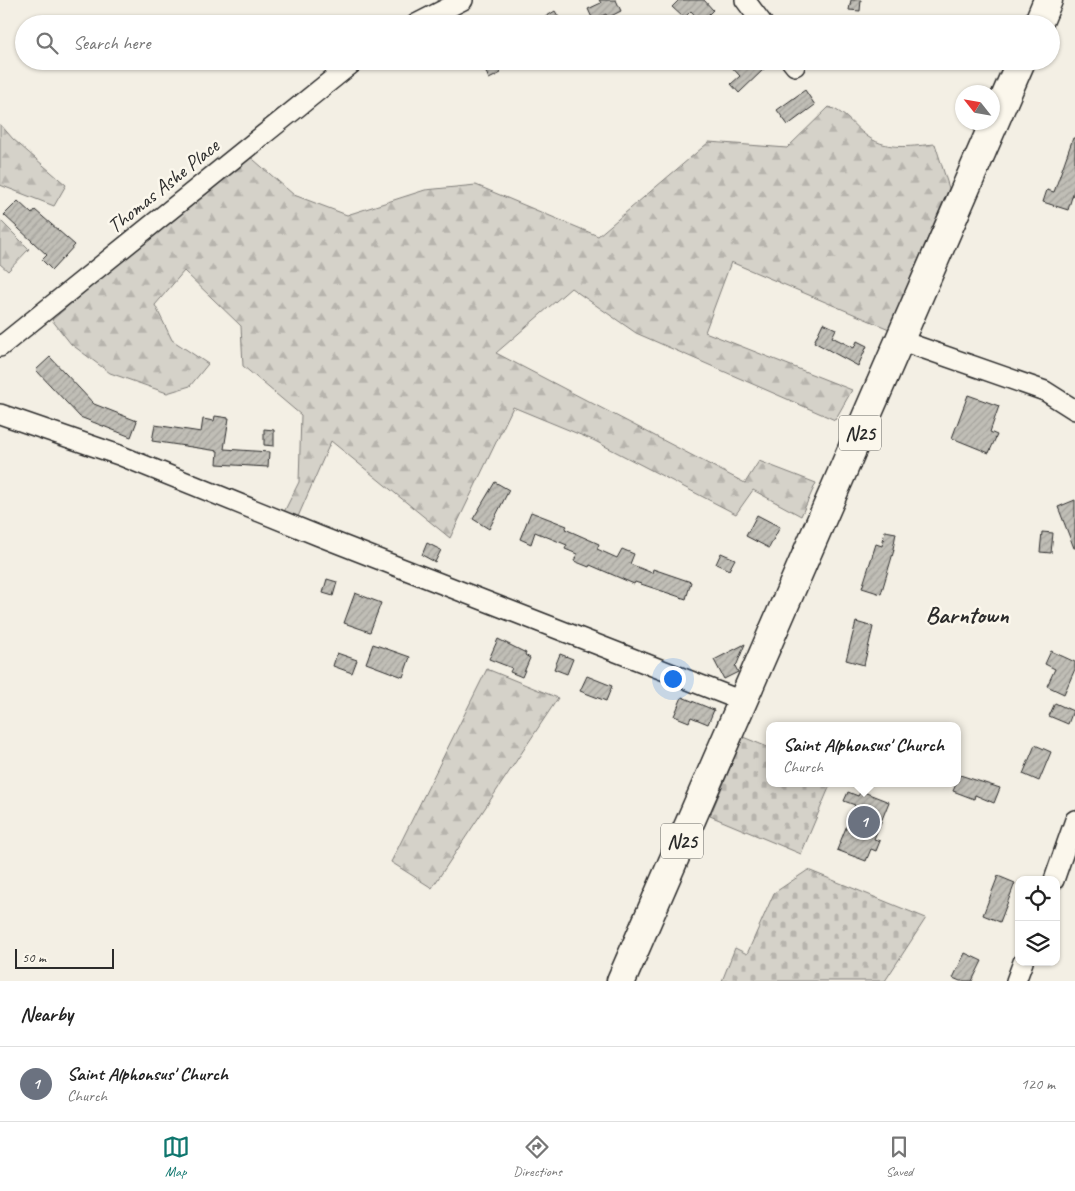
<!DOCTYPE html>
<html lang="en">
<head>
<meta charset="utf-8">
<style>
	:root { --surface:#fff; --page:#f2f2f2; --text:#222; --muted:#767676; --line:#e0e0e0; --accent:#0f766e }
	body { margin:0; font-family:Caveat,sans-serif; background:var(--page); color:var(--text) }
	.controls { position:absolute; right:15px; bottom:15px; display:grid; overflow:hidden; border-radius:10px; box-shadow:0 1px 4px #0004 }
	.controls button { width:45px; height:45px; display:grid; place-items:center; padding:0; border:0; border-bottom:1px solid var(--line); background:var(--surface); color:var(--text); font:25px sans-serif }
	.compass { position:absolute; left:955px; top:85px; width:45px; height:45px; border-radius:50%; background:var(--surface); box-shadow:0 1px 4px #0004; rotate:301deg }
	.scale { position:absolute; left:15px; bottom:12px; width:99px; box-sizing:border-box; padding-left:5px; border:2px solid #2b2b2b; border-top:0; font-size:14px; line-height:18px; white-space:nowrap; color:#2b2b2b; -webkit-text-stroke:4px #fbf7ec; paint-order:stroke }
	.you { position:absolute; left:672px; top:678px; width:18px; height:18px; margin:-12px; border:4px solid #fff; border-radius:50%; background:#1a73e8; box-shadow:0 0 0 8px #1a73e833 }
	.badge { display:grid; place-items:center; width:32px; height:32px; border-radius:50%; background:var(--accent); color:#fff; font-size:16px; font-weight:700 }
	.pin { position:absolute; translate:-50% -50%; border:2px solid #fff; box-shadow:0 1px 5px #0006 }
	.popup { position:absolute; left:766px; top:722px; width:195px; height:65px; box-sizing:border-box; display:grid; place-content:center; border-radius:10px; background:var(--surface); filter:drop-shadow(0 1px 4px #0005); font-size:16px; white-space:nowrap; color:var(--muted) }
	.popup b { font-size:19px; color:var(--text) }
	.popup::after { content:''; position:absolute; left:50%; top:100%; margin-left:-10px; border:10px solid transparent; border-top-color:var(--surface) }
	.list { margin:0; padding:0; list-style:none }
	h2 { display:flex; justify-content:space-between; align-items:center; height:65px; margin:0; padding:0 20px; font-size:21px }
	h2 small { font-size:16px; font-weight:400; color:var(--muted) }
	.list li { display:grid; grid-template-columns:32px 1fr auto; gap:15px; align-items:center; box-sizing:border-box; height:75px; padding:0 20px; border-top:1px solid var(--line) }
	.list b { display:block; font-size:19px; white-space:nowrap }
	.list p { margin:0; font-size:16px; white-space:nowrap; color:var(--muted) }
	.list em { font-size:16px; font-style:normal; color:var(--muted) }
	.icon { flex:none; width:28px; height:28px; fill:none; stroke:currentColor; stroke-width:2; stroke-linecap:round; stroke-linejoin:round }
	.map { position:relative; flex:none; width:1075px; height:981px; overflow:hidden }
	.search { position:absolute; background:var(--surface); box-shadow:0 1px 4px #0004; left:15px; right:15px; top:15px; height:55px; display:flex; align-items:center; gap:12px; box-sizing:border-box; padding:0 18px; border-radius:28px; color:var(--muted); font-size:19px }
	.sheet { height:140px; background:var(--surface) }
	nav { display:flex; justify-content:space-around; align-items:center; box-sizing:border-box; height:70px; border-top:1px solid var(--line); background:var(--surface); font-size:14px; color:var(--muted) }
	nav a { display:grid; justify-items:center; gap:2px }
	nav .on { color:var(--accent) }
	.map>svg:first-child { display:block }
</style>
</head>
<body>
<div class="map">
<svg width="1075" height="981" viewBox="0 0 1075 981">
	<defs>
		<pattern id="forest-firs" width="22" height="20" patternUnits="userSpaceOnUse" patternTransform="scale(1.25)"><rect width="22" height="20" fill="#d5d2c9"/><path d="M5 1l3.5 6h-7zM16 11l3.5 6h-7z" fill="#b7b4ad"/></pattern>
		<pattern id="cemetery-stones" width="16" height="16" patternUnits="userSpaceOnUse" patternTransform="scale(1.25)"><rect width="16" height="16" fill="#d5d2c9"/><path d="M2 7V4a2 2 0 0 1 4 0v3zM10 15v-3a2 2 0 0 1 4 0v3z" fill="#b7b4ad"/></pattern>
		<pattern id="building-hatch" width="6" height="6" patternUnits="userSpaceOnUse" patternTransform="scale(1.25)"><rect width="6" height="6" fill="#c0beb6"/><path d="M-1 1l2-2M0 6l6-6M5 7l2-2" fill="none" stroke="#a5a39d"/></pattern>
	</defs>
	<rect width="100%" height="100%" fill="#f3efe4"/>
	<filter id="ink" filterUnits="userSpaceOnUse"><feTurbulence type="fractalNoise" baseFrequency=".02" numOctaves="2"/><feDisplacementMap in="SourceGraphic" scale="10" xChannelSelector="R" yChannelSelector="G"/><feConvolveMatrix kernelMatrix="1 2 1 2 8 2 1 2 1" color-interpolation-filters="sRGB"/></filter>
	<g filter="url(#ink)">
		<path fill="url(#forest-firs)" stroke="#807e7a" d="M 829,107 C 848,113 856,131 873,140 C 892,150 913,146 935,144 L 949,188 L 889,329 L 731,262 L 705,332 L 852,390 L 835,420 L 636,333 L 571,288 L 496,353 L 745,483 L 759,461 L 816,483 L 801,516 L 753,490 L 736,514 L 593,440 L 513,407 L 450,538 L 331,441 L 297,519 L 284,512 L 299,482 L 301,415 L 243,366 L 241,326 L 184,271 L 155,305 L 172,340 L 208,364 L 190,386 L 167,393 L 110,373 L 71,344 L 52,320 L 246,153 L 294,195 L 347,215 L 425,190 L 476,185 L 598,236 L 709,142 L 787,148 Z
			M 0,124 L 13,139 L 66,185 L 54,206 L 0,185 Z
			M 0,220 L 29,249 L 8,271 L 0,264 Z
			M 487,669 L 558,698 L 432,888 L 391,862 Z"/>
		<path fill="url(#cemetery-stones)" stroke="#807e7a" d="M 743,737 L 770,748 L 770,783 L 831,783 L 801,854 L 710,816 Z
			M 808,870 L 926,918 L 885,981 L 722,981 L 735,948 L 747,954 L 774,893 Z"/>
		<path fill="url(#building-hatch)" stroke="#2b2b2b" d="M 599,0 L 616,0 L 621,11 L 607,18 L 606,14 L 593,20 L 588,9 L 601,3 Z
			M 679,0 L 704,0 L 713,10 L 701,22 L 691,11 L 684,18 L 672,7 Z
			M 851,0 L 861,0 L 860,11 L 849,10 Z
			M 555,11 L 563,24 L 534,24 Z
			M 491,61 L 495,61 L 501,73 L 489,79 L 483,65 Z
			M 726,61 L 756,61 L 764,69 L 739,93 L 731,84 L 740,76 Z
			M 805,90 L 815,105 L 788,125 L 777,110 Z
			M 1073,138 L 1075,138 L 1075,187 L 1068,210 L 1043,202 L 1047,190 L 1054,192 Z
			M 18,201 L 32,214 L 35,210 L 75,245 L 52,270 L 42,260 L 47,255 L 4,215 Z
			M 823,323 L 836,329 L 832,337 L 854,348 L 857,341 L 867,346 L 858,366 L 814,342 Z
			M 50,357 L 94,404 L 137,421 L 131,437 L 80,417 L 36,370 Z
			M 968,395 L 999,406 L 990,432 L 997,435 L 989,453 L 952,438 Z
			M 215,416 L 229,418 L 224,449 L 269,452 L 268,467 L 217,464 L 218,451 L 152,441 L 155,425 L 201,432 L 203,419 L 214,421 Z
			M 264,429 L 274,430 L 274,446 L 264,445 Z
			M 495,482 L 509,490 L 489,529 L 473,519 Z
			M 1075,500 L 1075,548 L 1074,548 L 1058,507 Z
			M 531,512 L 567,526 L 565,529 L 599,544 L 597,549 L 617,558 L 622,549 L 634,554 L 630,564 L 652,573 L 653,569 L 691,582 L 686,599 L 635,582 L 634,584 L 590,565 L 589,567 L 574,561 L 577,554 L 565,549 L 567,545 L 535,532 L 531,544 L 520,539 Z
			M 757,515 L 780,527 L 769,548 L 746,536 Z
			M 885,531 L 896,533 L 893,549 L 894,550 L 881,594 L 862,588 L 876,544 L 882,546 Z
			M 1042,532 L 1053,533 L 1051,553 L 1040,552 Z
			M 427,543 L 441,550 L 435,562 L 422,555 Z
			M 721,553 L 735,559 L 729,570 L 716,564 Z
			M 327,579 L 337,582 L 333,596 L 323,593 Z
			M 355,593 L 381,603 L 370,632 L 344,623 Z
			M 856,622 L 873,627 L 864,665 L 846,660 Z
			M 498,639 L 526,653 L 525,655 L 530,658 L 522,677 L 510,672 L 512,668 L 489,659 Z
			M 373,644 L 410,657 L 403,677 L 366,663 Z
			M 745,644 L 737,664 L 735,666 L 738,672 L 724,679 L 714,660 Z
			M 1051,651 L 1075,662 L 1075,669 L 1064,694 L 1047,686 L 1055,669 L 1045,664 Z
			M 337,653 L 357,660 L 352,673 L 333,666 Z
			M 560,654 L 573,659 L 567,674 L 554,669 Z
			M 587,676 L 612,686 L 606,701 L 580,691 Z
			M 682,697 L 714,710 L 708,724 L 691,717 L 689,722 L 674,716 Z
			M 1055,703 L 1073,711 L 1068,724 L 1049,716 Z
			M 1035,745 L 1051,752 L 1039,781 L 1023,774 Z
			M 960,775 L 1000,788 L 994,803 L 975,795 L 974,799 L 953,791 Z
			M 861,791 L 889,802 L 874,839 L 880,841 L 876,851 L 871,849 L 866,861 L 837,850 L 855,805 L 844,801 L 848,792 L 858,796 Z
			M 998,876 L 1015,883 L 1000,922 L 983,915 Z
			M 965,953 L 982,961 L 972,981 L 960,981 L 953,978 Z"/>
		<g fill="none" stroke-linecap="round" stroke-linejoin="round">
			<defs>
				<path id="minor" d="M 745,0 L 763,24
					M 416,24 L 463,0
					M 791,61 L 795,66
					M 902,341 L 1045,391 L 1075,410
					M 0,347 L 355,61
					M 0,414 L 119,455 L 319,536 L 742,701
					M 1054,880 L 1075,820
					M 1016,981 L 1023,962"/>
				<path id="highway" d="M 1038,24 L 1048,0
					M 621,981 L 1021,61"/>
			</defs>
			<use href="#minor" stroke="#2b2b2b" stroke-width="22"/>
			<use href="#highway" stroke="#2b2b2b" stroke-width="31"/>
			<use href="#minor" stroke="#fbf7ec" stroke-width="19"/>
			<use href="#highway" stroke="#fbf7ec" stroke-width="28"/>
		</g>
	</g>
	<g text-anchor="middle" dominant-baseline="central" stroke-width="5" stroke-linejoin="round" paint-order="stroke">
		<g fill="#fbf7ec" stroke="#696865" stroke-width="1">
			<rect x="839" y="415.5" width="42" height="35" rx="4"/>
			<rect x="661" y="823.5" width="42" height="35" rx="4"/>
		</g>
		<g font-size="20" font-weight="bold" fill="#2b2b2b">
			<text x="860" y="433">N25</text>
			<text x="682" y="841">N25</text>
		</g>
		<g font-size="21" fill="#2b2b2b" stroke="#fbf7ec">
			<text transform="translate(163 186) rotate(-39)">Thomas Ashe Place</text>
		</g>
		<g font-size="24" font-weight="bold" fill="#2b2b2b" stroke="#fbf7ec">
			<text x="967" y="615">Barntown</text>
		</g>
	</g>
</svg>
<div class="controls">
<button><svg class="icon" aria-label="locate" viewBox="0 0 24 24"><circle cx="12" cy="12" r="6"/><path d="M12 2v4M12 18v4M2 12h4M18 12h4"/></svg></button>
<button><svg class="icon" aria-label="layers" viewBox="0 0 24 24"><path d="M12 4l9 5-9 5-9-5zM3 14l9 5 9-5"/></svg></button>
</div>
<svg class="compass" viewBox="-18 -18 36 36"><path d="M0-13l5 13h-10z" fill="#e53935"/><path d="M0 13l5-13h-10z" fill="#767676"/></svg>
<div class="scale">50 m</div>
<div class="you"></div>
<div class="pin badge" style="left:864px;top:822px;background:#6b7280">1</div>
<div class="popup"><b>Saint Alphonsus' Church</b>Church</div>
<div class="search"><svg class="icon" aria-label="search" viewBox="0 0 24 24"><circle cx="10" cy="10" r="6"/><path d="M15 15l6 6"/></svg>Search here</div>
</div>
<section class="sheet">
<h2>Nearby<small></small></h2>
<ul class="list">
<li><span class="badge" style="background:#6b7280">1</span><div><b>Saint Alphonsus' Church</b><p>Church</p></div><em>120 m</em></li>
</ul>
</section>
<nav>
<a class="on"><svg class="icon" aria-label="map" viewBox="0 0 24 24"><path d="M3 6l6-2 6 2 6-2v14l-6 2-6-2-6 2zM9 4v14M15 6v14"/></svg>Map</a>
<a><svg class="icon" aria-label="directions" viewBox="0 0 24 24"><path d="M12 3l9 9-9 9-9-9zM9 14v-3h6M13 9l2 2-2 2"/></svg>Directions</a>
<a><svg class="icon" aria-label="saved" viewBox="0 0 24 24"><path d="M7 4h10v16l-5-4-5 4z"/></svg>Saved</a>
</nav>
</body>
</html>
